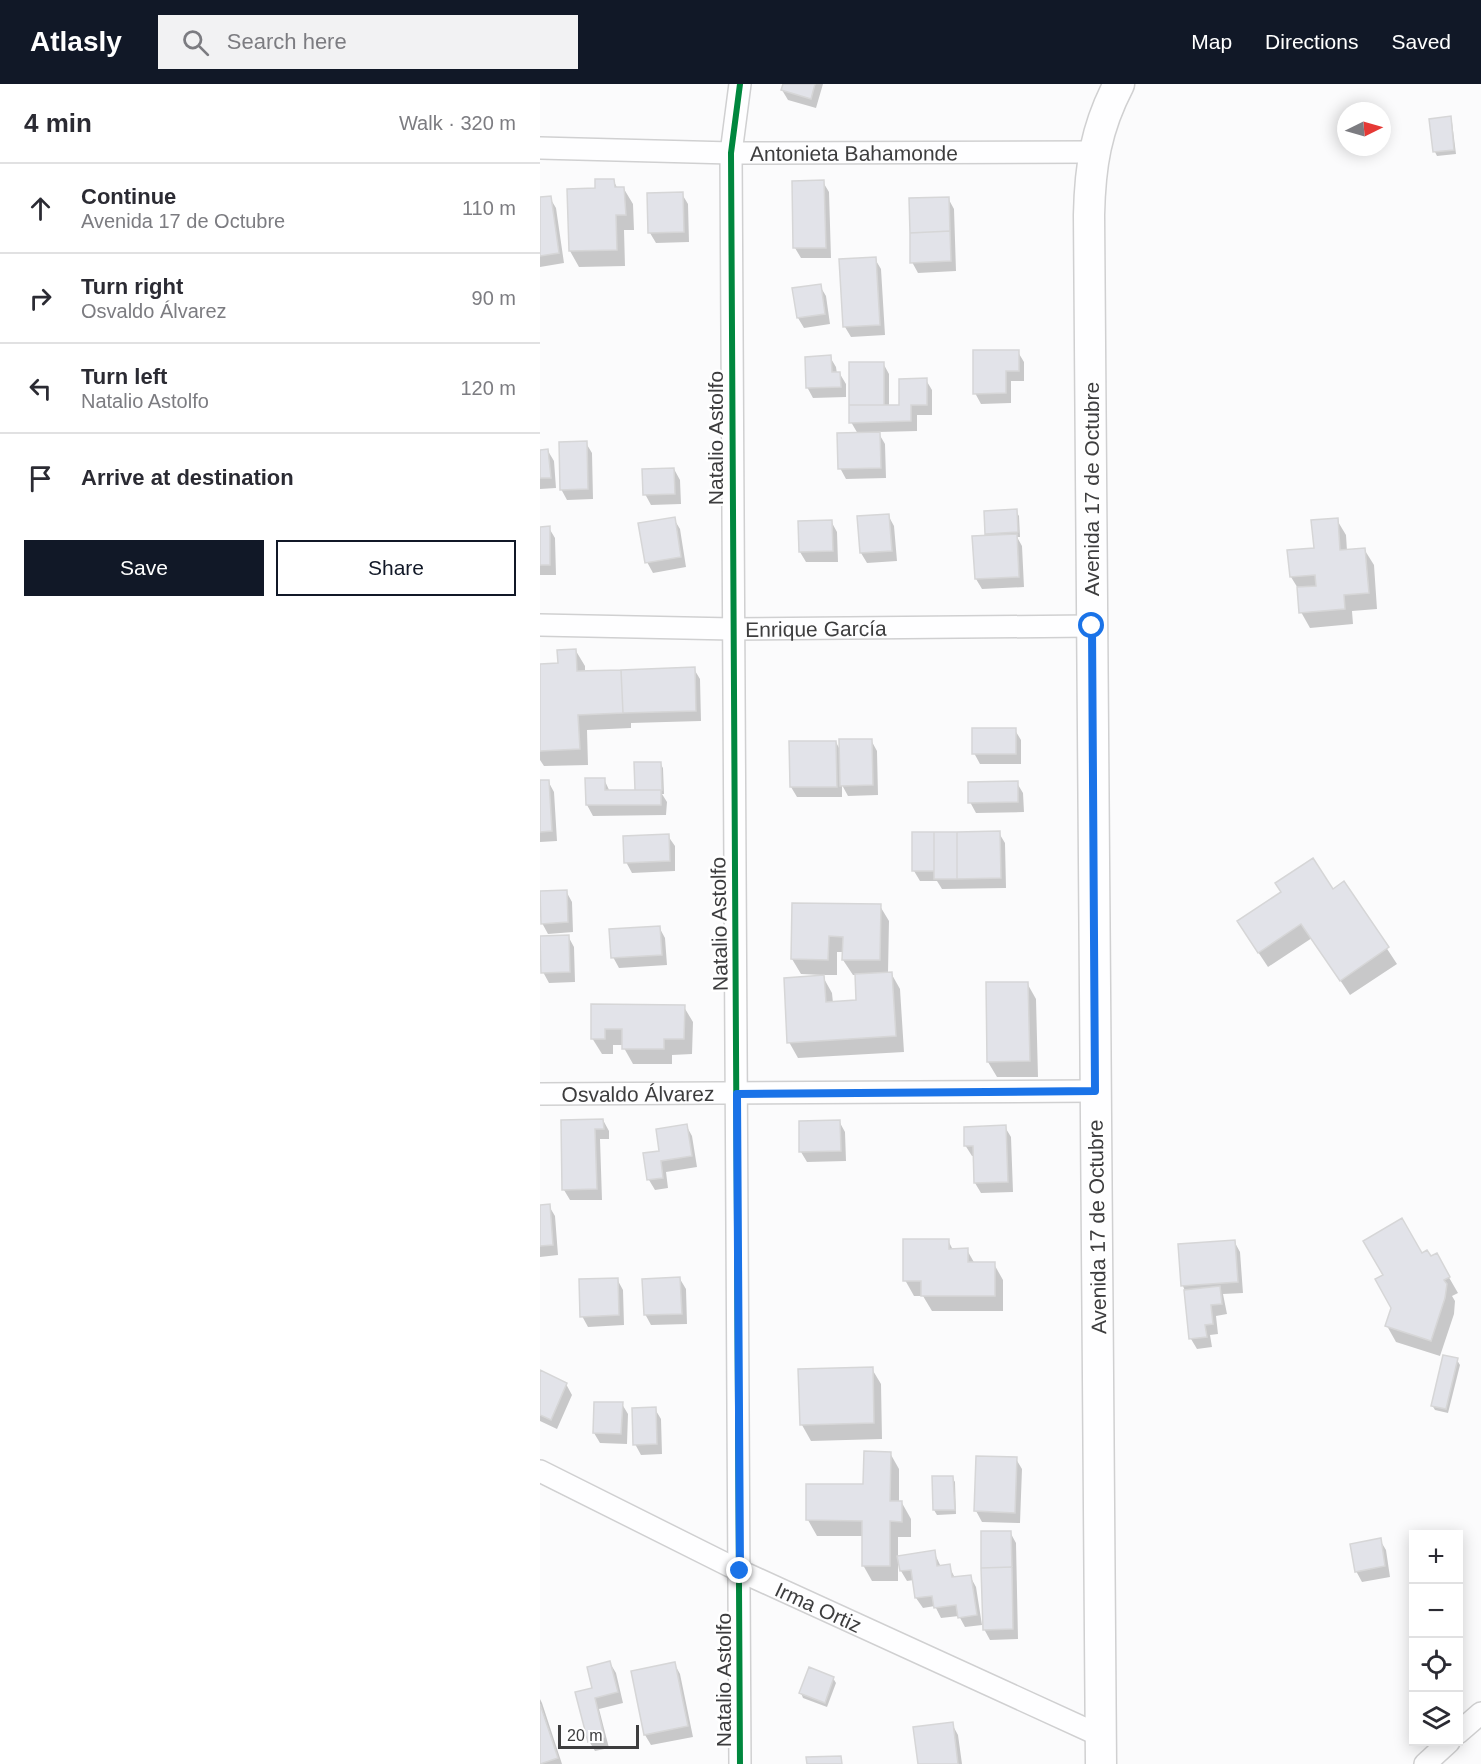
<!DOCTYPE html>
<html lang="en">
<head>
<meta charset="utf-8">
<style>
	:root { --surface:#fff; --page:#f2f2f3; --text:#2b2b33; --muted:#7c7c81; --line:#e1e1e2; --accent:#111827 }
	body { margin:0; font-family:Helvetica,sans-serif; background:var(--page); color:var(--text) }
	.controls { position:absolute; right:18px; bottom:18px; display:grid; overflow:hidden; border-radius:0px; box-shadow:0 3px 15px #0003 }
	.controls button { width:54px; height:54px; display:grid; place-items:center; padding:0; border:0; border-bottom:2px solid var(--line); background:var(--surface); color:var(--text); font:30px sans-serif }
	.compass { position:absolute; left:797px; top:18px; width:54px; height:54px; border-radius:50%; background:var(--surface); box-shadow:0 3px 15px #0003; rotate:85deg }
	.scale { position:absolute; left:18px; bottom:15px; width:81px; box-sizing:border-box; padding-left:6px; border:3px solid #3d3d3e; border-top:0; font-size:16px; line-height:21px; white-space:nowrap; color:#3d3d3e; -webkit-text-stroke:4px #fff; paint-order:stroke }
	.stop { position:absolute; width:18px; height:18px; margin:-14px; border:4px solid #1a73e8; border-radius:50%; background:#fff }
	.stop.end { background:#1a73e8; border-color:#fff; box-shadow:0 2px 6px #0008 }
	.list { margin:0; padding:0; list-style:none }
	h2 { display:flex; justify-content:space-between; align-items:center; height:78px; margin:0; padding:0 24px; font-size:26px }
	h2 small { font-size:20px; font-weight:400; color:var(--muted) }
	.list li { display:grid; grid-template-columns:39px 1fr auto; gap:18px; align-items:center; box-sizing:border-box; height:90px; padding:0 24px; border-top:2px solid var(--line) }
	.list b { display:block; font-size:22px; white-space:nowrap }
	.list p { margin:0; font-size:20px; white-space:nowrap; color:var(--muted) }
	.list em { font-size:20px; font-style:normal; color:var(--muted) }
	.actions { display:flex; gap:12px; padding:18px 24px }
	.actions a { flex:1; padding:14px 0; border:2px solid var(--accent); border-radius:0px; text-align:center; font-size:21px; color:var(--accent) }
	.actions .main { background:var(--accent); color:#fff }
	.icon { flex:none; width:33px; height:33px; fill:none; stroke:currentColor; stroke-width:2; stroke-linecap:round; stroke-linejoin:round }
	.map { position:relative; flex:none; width:941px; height:1680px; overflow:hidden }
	header { display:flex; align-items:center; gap:36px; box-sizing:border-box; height:84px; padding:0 30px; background:var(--accent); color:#fff }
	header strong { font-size:28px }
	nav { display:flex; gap:33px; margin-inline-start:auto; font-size:21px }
	.search { width:420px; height:54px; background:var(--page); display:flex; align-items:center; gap:15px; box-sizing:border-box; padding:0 21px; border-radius:0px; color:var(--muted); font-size:22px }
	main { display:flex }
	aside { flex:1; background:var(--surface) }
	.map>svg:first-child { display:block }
</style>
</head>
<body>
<header>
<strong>Atlasly</strong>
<div class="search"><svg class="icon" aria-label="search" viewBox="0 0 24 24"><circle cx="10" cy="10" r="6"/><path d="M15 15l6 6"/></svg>Search here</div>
<nav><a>Map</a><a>Directions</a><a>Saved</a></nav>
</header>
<main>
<aside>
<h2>4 min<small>Walk · 320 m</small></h2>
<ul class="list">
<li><svg class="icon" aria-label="ahead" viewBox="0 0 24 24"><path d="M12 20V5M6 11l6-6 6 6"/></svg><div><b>Continue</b><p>Avenida 17 de Octubre</p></div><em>110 m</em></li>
<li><svg class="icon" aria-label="right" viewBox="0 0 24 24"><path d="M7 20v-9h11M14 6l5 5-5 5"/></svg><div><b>Turn right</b><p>Osvaldo Álvarez</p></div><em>90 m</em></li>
<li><svg class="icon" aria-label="left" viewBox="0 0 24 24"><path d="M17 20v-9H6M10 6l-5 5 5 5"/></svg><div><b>Turn left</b><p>Natalio Astolfo</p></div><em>120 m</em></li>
<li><svg class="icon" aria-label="arrive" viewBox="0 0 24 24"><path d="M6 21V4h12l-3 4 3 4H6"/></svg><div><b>Arrive at destination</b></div></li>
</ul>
<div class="actions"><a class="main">Save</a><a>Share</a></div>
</aside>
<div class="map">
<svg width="941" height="1680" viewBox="0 0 941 1680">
	<rect width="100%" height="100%" fill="#fbfbfc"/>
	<path fill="#0003" fill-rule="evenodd" d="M 244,0 L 283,0 L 276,24 L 248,16 L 242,6 Z
		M 910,34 L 912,38 L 916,70 L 897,72 L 895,68 Z
		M 73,96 L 78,105 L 84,105 L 93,120 L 94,146 L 84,146 L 85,182 L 39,183 L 30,167 L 29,106 L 57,105 Z
		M 283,98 L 289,108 L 291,174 L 261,174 L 255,164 Z
		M 142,110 L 148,120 L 149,158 L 116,159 L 110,149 L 108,111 Z
		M 10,114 L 16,124 L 24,179 L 0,183 L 0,115 Z
		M 408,114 L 414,125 L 416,187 L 378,189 L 372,178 Z
		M 335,175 L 341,185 L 345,251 L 311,253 L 305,243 L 301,177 Z
		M 280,202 L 286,212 L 290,240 L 264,244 L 258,234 Z
		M 478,268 L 484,278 L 484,297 L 471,297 L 471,319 L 441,320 L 435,309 Z
		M 290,273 L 296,283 L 297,290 L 300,290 L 306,300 L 306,313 L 273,314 L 267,303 Z
		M 343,279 L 349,290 L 349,322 L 361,322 L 386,296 L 392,306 L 392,331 L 377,331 L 377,347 L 338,348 L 345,360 L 346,394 L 306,395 L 300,384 L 318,350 L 311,338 Z
		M 46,359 L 52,369 L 53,415 L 27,416 L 21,405 Z
		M 0,367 L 8,367 L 14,377 L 16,404 L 0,405 Z
		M 134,385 L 140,396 L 141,420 L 111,421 L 105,410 Z
		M 476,427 L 479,432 L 480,453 L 477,453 L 482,462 L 484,503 L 442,505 L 436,495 L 449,453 L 447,450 Z
		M 348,431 L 354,442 L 357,477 L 327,479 L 321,469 L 318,434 Z
		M 134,435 L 140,445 L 146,483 L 113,489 L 107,478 Z
		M 797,436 L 806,451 L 807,467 L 824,465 L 834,481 L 837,525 L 812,527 L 813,540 L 770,544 L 761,528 L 759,506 L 751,493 Z
		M 291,437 L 297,448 L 298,478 L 266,478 L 260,468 Z
		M 0,444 L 9,444 L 15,454 L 16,491 L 0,491 Z
		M 36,567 L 45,582 L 45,588 L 154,585 L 160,595 L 161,637 L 91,639 L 91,644 L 47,646 L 48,681 L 4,682 L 0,676 L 0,581 L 19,581 Z
		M 475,646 L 481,656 L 481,680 L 440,680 L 434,669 Z
		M 331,656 L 337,667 L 338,711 L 308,712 L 302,701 L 302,713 L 257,713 L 251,703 L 296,658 L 301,668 Z
		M 120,679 L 123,684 L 124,710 L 122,710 L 127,718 L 126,731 L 53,732 L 47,721 L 47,695 L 64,695 L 70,708 L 97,708 Z
		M 8,697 L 14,708 L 17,757 L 0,758 L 0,698 Z
		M 477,699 L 483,709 L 484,728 L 436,729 L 430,718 Z
		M 459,749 L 465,759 L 466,804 L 402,805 L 397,797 L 380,797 L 374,787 Z
		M 128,752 L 135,762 L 135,787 L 92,789 L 86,778 Z
		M 804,799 L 857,880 L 810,911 L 772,854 L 728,883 L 708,853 Z
		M 26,807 L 32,818 L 33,848 L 8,850 L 2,839 Z
		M 253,820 L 340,822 L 349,837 L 348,889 L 351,889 L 360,905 L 364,968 L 258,974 L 249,958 L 282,891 L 261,890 L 252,875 ZM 297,868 L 304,868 L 303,876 L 313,891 L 316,891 L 317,918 L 293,919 L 292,909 L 282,891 L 297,891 Z
		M 119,843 L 125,854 L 127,881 L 79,884 L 73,873 Z
		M 28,852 L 34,863 L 35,898 L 9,899 L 3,888 Z
		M 487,899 L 496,915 L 498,993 L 457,993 L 448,978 Z
		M 53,922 L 144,923 L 153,938 L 152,970 L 132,971 L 132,980 L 93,980 L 84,964 L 84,961 L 73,961 L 73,970 L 62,970 L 52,954 Z
		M 63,1036 L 69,1047 L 69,1055 L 60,1055 L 62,1116 L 30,1116 L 24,1106 L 22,1037 Z
		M 299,1037 L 305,1048 L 306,1077 L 267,1078 L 261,1068 Z
		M 146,1041 L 152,1052 L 157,1083 L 126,1088 L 128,1104 L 115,1106 L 109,1096 L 121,1068 Z
		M 465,1043 L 471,1053 L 473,1108 L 441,1109 L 435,1099 L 434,1072 L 432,1072 L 425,1061 Z
		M 0,1122 L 9,1122 L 15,1132 L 18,1171 L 0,1173 Z
		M 408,1156 L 413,1166 L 427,1166 L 435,1180 L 454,1180 L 463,1196 L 463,1227 L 392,1227 L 383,1212 L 374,1212 L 365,1196 Z
		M 694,1157 L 700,1168 L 703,1209 L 683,1210 L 687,1230 L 676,1232 L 678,1250 L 670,1251 L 672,1263 L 657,1265 L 651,1255 L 645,1207 L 643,1202 L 640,1161 Z
		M 881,1171 L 890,1174 L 896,1171 L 918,1209 L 912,1212 L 915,1217 L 914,1230 L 900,1272 L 856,1258 L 847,1242 L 853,1224 L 845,1192 Z
		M 77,1195 L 83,1206 L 84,1241 L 48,1243 L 42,1232 Z
		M 140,1195 L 146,1205 L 147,1240 L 111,1241 L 105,1230 Z
		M 917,1276 L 920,1281 L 908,1329 L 895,1326 L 892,1321 Z
		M 332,1285 L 341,1300 L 342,1355 L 271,1357 L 262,1341 Z
		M 0,1288 L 26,1300 L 32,1311 L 17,1345 L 0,1337 Z
		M 82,1320 L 88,1330 L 87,1360 L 60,1359 L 54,1349 Z
		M 115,1325 L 121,1335 L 122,1370 L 101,1371 L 95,1360 Z
		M 350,1369 L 359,1385 L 359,1419 L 362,1419 L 371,1435 L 371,1453 L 358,1453 L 358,1473 L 394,1468 L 401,1483 L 409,1482 L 415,1494 L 430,1492 L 436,1503 L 442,1541 L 425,1543 L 419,1532 L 401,1534 L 395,1522 L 383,1524 L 376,1514 L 374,1496 L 367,1497 L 361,1487 L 360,1479 L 358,1479 L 358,1497 L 332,1497 L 323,1481 L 324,1452 L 277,1452 L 268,1436 L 324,1402 Z
		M 476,1375 L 482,1385 L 480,1439 L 442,1438 L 436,1427 Z
		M 412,1393 L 415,1398 L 416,1430 L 397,1431 L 394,1426 L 393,1394 Z
		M 470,1448 L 476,1459 L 478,1555 L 450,1556 L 444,1545 Z
		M 840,1456 L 846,1466 L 850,1493 L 822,1498 L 816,1487 Z
		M 70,1579 L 76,1589 L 83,1619 L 59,1625 L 69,1664 L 55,1667 L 49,1657 L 54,1605 Z
		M 134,1579 L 140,1590 L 153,1653 L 111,1661 L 105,1651 L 93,1588 Z
		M 293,1594 L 296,1599 L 287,1623 L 263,1614 L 261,1609 Z
		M 0,1615 L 2,1619 L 22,1680 L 0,1680 Z
		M 412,1640 L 418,1651 L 422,1680 L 379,1680 Z"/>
	<path fill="#e2e3e9" stroke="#d6d6d7" stroke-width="1.5" d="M 243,0 L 275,0 L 271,15 L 241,6 Z
		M 911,32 L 914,66 L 893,68 L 889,35 Z
		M 55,95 L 74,95 L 75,103 L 84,103 L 86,131 L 76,131 L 77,166 L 29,167 L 27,105 L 55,104 Z
		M 284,96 L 286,164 L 253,164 L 252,97 Z
		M 143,108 L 144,148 L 108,149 L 107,109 Z
		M 11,112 L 19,169 L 0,172 L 0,113 Z
		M 409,113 L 410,147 L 370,149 L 369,114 Z
		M 410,147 L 411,177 L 370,179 L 370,149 Z
		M 336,173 L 340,241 L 303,243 L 299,175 Z
		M 281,200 L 285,230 L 257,234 L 252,204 Z
		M 433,266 L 479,266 L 479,287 L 466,287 L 466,309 L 433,310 Z
		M 291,271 L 292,288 L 300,288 L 301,303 L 266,304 L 265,273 Z
		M 309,278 L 344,278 L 344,321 L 309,321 Z
		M 387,294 L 387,321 L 371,321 L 371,337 L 309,339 L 309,321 L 359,321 L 359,295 Z
		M 340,348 L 341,384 L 298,385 L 297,349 Z
		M 47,357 L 48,405 L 20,406 L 19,358 Z
		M 8,365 L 11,394 L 0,394 L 0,366 Z
		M 134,384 L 135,410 L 103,411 L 102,385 Z
		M 477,425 L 478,448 L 445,450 L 444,427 Z
		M 349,430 L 352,467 L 320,469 L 317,432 Z
		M 135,433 L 141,473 L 105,479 L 98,439 Z
		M 798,434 L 800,466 L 825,464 L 829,509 L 804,511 L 805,525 L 759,529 L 757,503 L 776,502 L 775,491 L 750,493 L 747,466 L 774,464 L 771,436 Z
		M 292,436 L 293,467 L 259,468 L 258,437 Z
		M 10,442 L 10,481 L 0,481 L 0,443 Z
		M 477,450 L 479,493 L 435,495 L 432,452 Z
		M 36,565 L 37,587 L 81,586 L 83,629 L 38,631 L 40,665 L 0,667 L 0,580 L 18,579 L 17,566 Z
		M 155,583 L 156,627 L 83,629 L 81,586 Z
		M 432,644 L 476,644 L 476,670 L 432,670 Z
		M 299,655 L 332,655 L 333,701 L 300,702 Z
		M 249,657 L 296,657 L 297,703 L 250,703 Z
		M 94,678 L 121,678 L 122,706 L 95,706 Z
		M 45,694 L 65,694 L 65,706 L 121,706 L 121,721 L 46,721 Z
		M 0,696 L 9,696 L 12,747 L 0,748 Z
		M 478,697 L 478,718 L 428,719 L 428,698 Z
		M 460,747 L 461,794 L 417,795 L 417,748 Z
		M 372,748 L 394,748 L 394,787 L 372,787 Z
		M 394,748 L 417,748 L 417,795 L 394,795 Z
		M 129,750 L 130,777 L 84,779 L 83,752 Z
		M 773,774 L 793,805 L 804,797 L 849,863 L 800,897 L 761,840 L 718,869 L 697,837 L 741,808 L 735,799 Z
		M 27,806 L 28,838 L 1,840 L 0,807 Z
		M 252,819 L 341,820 L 340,876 L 302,876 L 303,853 L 289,852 L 288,876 L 251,875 Z
		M 120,842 L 122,871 L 71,874 L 69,845 Z
		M 29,851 L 30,888 L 1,889 L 0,852 Z
		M 352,888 L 356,952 L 247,959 L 244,894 L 284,891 L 286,918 L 316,916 L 315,890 Z
		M 446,898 L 488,898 L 490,977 L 447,978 Z
		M 51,920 L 145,921 L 144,955 L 124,955 L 124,965 L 82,965 L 82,945 L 65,945 L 65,955 L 51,955 Z
		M 63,1035 L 64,1045 L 55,1045 L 57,1105 L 22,1106 L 21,1036 Z
		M 300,1036 L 301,1067 L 259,1068 L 259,1037 Z
		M 147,1040 L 152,1072 L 121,1077 L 123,1094 L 107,1096 L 103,1069 L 119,1067 L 116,1045 Z
		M 466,1041 L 468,1098 L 434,1099 L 433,1062 L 424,1062 L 424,1043 Z
		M 10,1120 L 13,1161 L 0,1162 L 0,1121 Z
		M 862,1134 L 882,1169 L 887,1166 L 891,1172 L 897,1169 L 910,1193 L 904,1196 L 907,1200 L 905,1214 L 891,1257 L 845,1242 L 851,1224 L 835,1195 L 843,1191 L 823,1157 Z
		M 363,1155 L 409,1155 L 409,1165 L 428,1164 L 428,1178 L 455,1178 L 455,1212 L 381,1212 L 381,1197 L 363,1197 Z
		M 695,1156 L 698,1198 L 641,1202 L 638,1160 Z
		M 140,1193 L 142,1230 L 104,1231 L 102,1195 Z
		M 78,1194 L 79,1231 L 40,1233 L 39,1195 Z
		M 680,1202 L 682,1220 L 671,1221 L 673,1240 L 665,1241 L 667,1253 L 649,1255 L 644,1206 Z
		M 903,1271 L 918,1274 L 906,1325 L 891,1322 Z
		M 333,1283 L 334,1339 L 260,1341 L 258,1285 Z
		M 0,1286 L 27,1299 L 11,1336 L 0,1331 Z
		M 54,1318 L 83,1318 L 81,1350 L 53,1349 Z
		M 116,1323 L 117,1360 L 93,1361 L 92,1324 Z
		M 324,1367 L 351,1368 L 350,1417 L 362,1417 L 362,1438 L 350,1437 L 350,1482 L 322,1482 L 322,1437 L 266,1436 L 266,1400 L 323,1400 Z
		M 436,1372 L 477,1373 L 475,1429 L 434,1427 Z
		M 392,1392 L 413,1392 L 415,1426 L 393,1426 Z
		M 441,1447 L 471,1447 L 472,1483 L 441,1484 Z
		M 841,1454 L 845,1482 L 815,1488 L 810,1460 Z
		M 395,1466 L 397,1482 L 410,1480 L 412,1493 L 431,1491 L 437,1531 L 418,1534 L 416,1521 L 394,1524 L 392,1512 L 375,1514 L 371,1486 L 360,1487 L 357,1472 Z
		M 472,1483 L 473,1545 L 443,1546 L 441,1484 Z
		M 70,1577 L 78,1608 L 55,1614 L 64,1653 L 48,1658 L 35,1608 L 52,1604 L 47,1583 Z
		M 135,1578 L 148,1642 L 104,1651 L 91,1587 Z
		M 269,1583 L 294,1593 L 285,1619 L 259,1609 Z
		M 0,1620 L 18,1674 L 0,1680 Z
		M 413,1638 L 418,1680 L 378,1680 L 373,1643 Z
		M 301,1672 L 302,1680 L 267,1680 L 266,1673 Z"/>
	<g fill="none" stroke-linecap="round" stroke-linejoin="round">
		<defs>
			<g id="street">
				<path d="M 200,0 L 191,69 C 192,606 199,1143 200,1680"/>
				<path id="s1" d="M 0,64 L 191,69 L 554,68"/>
				<path id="s2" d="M 0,541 L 192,545 L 552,542"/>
				<path id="s3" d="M 0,1010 L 555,1007"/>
				<path id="s4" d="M 0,1387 L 200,1487 L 561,1652"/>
				<path d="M 918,1649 L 941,1629"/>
				<path d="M 885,1680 L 909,1658"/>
			</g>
			<path id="secondary" d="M 561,1680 L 549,131 C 550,82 556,44 579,0"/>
		</defs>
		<use href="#street" stroke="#d0d0d1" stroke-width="24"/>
		<use href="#secondary" stroke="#d0d0d1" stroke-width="33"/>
		<use href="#street" stroke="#fefeff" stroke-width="21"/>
		<use href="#secondary" stroke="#fefeff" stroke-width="30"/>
		<defs>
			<path id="cycleway" d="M 200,0 L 191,69 C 192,606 199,1143 200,1680"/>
		</defs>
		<use href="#cycleway" stroke="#fff" stroke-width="10"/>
		<use href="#cycleway" stroke="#00873e" stroke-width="6"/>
	</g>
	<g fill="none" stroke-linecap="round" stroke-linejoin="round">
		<path stroke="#1a73e8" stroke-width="8" d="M 200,1487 L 197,1010 L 555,1007 L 552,542"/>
	</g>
	<g text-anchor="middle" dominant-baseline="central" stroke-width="5" stroke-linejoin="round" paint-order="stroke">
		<g font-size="21" fill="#3d3d3e" stroke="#fff">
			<text stroke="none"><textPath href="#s1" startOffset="314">Antonieta Bahamonde</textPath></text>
			<text transform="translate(175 354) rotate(-90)">Natalio Astolfo</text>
			<text transform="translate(551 405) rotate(-90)">Avenida 17 de Octubre</text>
			<text stroke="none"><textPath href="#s2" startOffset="276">Enrique García</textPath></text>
			<text transform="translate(179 840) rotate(-91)">Natalio Astolfo</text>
			<text stroke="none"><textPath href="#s3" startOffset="98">Osvaldo Álvarez</textPath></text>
			<text transform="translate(557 1143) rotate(-91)">Avenida 17 de Octubre</text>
			<text stroke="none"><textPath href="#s4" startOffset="310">Irma Ortiz</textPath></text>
			<text transform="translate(183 1596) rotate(-90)">Natalio Astolfo</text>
		</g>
	</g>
</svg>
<div class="controls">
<button>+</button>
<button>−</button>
<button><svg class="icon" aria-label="locate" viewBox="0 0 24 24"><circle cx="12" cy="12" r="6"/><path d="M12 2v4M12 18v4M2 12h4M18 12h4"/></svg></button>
<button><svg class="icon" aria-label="layers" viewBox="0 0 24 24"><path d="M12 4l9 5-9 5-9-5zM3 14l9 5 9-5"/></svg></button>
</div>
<svg class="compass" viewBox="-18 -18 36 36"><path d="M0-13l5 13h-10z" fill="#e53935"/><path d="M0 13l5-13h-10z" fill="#7c7c81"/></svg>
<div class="scale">20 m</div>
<div class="stop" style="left:552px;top:542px"></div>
<div class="stop end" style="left:200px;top:1487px"></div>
</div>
</main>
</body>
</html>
